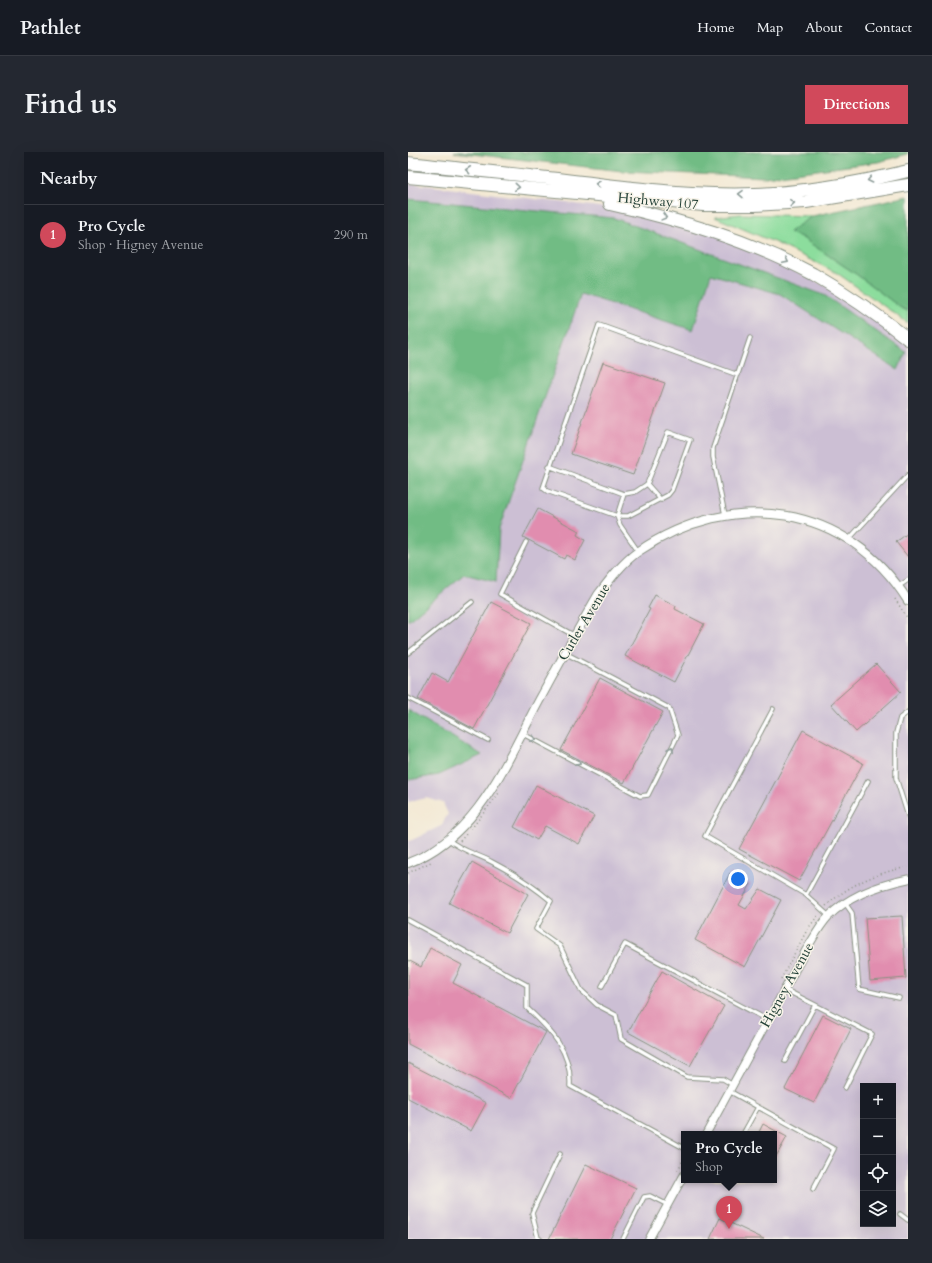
<!DOCTYPE html>
<html lang="en">
<head>
<meta charset="utf-8">
<style>
	:root { --surface:#171b24; --page:#242831; --text:#f1f3f6; --muted:#9ea1a6; --line:#363941; --accent:#d1495b }
	body { margin:0; font-family:Cardo,serif; background:var(--page); color:var(--text) }
	.controls { position:absolute; right:12px; bottom:12px; display:grid; overflow:hidden; border-radius:0px; box-shadow:0 4px 16px #0002 }
	.controls button { width:36px; height:36px; display:grid; place-items:center; padding:0; border:0; border-bottom:1px solid var(--line); background:var(--surface); color:var(--text); font:20px sans-serif }
	.you { position:absolute; left:330px; top:727px; width:14px; height:14px; margin:-10px; border:3px solid #fff; border-radius:50%; background:#1a73e8; box-shadow:0 0 0 6px #1a73e833 }
	.badge { display:grid; place-items:center; width:26px; height:26px; border-radius:50%; background:var(--accent); color:#fff; font-size:13px; font-weight:700 }
	.pin { position:absolute; translate:-50% -33px; filter:drop-shadow(0 1px 2px #0008) }
	.pin::after { content:''; position:absolute; top:21px; width:14px; height:12px; background:inherit; clip-path:polygon(0 0,100% 0,50% 100%) }
	.popup { position:absolute; left:273px; top:979px; width:96px; height:52px; box-sizing:border-box; display:grid; place-content:center; border-radius:0px; background:var(--surface); filter:drop-shadow(0 1px 3px #0005); font-size:13px; white-space:nowrap; color:var(--muted) }
	.popup b { font-size:15px; color:var(--text) }
	.popup::after { content:''; position:absolute; left:50%; top:100%; margin-left:-8px; border:8px solid transparent; border-top-color:var(--surface) }
	.list { margin:0; padding:0; list-style:none }
	h2 { display:flex; justify-content:space-between; align-items:center; height:52px; margin:0; padding:0 16px; font-size:17px }
	h2 small { font-size:13px; font-weight:400; color:var(--muted) }
	.list li { display:grid; grid-template-columns:26px 1fr auto; gap:12px; align-items:center; box-sizing:border-box; height:60px; padding:0 16px; border-top:1px solid var(--line) }
	.list b { display:block; font-size:15px; white-space:nowrap }
	.list p { margin:0; font-size:13px; white-space:nowrap; color:var(--muted) }
	.list em { font-size:13px; font-style:normal; color:var(--muted) }
	.icon { flex:none; width:22px; height:22px; fill:none; stroke:currentColor; stroke-width:2; stroke-linecap:round; stroke-linejoin:round }
	.map { position:relative; flex:none; width:500px; height:1087px; overflow:hidden; border-radius:0px }
	header { display:flex; align-items:center; gap:24px; box-sizing:border-box; height:56px; padding:0 20px; background:var(--surface); border-bottom:1px solid var(--line) }
	header strong { font-size:19px }
	nav { display:flex; gap:22px; margin-inline-start:auto; font-size:14px }
	.intro { display:flex; align-items:center; justify-content:space-between; box-sizing:border-box; height:96px; padding:0 24px }
	h1 { margin:0; font-size:28px }
	.button { padding:10px 18px; border-radius:0px; background:var(--accent); color:#fff; font-size:14px; font-weight:700 }
	main { display:flex; gap:24px; padding:0 24px }
	aside { flex:1; background:var(--surface); border-radius:0px; box-shadow:0 4px 16px #0002 }
	.map>svg:first-child { display:block }
</style>
</head>
<body>
<header>
<strong>Pathlet</strong>
<nav><a>Home</a><a>Map</a><a>About</a><a>Contact</a></nav>
</header>
<div class="intro"><h1>Find us</h1><a class="button">Directions</a></div>
<main>
<aside>
<h2>Nearby<small></small></h2>
<ul class="list">
<li><span class="badge">1</span><div><b>Pro Cycle</b><p>Shop · Higney Avenue</p></div><em>290 m</em></li>
</ul>
</aside>
<div class="map">
<svg width="500" height="1087" viewBox="0 0 500 1087">
	<rect width="100%" height="100%" fill="#f7f3e8"/>
	<filter id="ink" filterUnits="userSpaceOnUse"><feTurbulence type="fractalNoise" baseFrequency=".025" numOctaves="2"/><feDisplacementMap in="SourceGraphic" scale="8" xChannelSelector="R" yChannelSelector="G"/><feConvolveMatrix kernelMatrix="1 2 1 2 8 2 1 2 1" color-interpolation-filters="sRGB"/></filter>
	<filter id="wash" filterUnits="userSpaceOnUse"><feTurbulence type="fractalNoise" baseFrequency=".012" numOctaves="4" result="noise"/><feDisplacementMap in="SourceGraphic" scale="16" xChannelSelector="R" yChannelSelector="G"/><feGaussianBlur stdDeviation="0.9" result="paint"/><feColorMatrix in="noise" values="0 0 0 0 0 0 0 0 0 0 0 0 0 0 0 0 0 1.4 0 .05"/><feComposite in="paint" operator="in"/></filter>
	<g filter="url(#wash)">
		<rect width="100%" height="100%" fill="#f3e8d2"/>
		<path fill="#ccbfd4" fill-rule="evenodd" d="M 0,31 L 272,65 L 475,161 L 500,187 L 500,1087 L 0,1087 L 0,690 L 33,674 L 40,662 L 35,651 L 19,646 L 0,650 L 0,628 L 31,623 L 74,603 L 0,558 L 0,469 L 56,422 L 88,430 L 91,377 L 173,141 L 284,177 L 303,122 L 372,142 L 490,218 L 416,143 L 206,66 L 0,47 ZM 455,934 L 485,934 L 485,1072 L 455,1072 ZM 276,982 L 366,982 L 366,1028 L 276,1028 Z"/>
		<path fill="#8cdd9d" stroke="#568d68" d="M 332,62 L 404,64 L 382,80 L 393,85 L 448,122 L 493,156 L 500,159 L 500,171 L 429,121 L 368,91 L 307,65 Z"/>
		<path fill="#71bc84" stroke="#487c5c" d="M 46,0 L 500,0 L 500,2 L 470,10 L 357,25 L 214,19 Z
			M 500,44 L 500,159 L 493,156 L 448,122 L 393,85 L 381,80 L 404,64 Z
			M 0,47 L 206,66 L 416,143 L 498,200 L 490,218 L 372,142 L 303,122 L 285,178 L 173,142 L 91,377 L 88,430 L 56,422 L 0,469 Z
			M 0,558 L 74,603 L 31,623 L 0,628 Z"/>
		<g id="blocks">
			<path fill="#e18daf" d="M 195,210 L 257,231 L 225,323 L 163,302 Z
				M 130,357 L 171,379 L 169,383 L 177,388 L 167,408 L 158,403 L 156,407 L 115,385 Z
				M 500,381 L 500,405 L 488,390 Z
				M 247,443 L 268,454 L 267,457 L 296,472 L 266,530 L 217,504 L 242,457 L 240,456 Z
				M 83,450 L 123,471 L 66,577 L 10,547 L 24,521 L 40,530 Z
				M 468,512 L 493,540 L 448,580 L 423,552 Z
				M 192,526 L 255,560 L 216,631 L 153,598 Z
				M 395,578 L 455,611 L 391,729 L 331,697 Z
				M 128,633 L 186,664 L 171,692 L 137,674 L 129,688 L 106,675 Z
				M 64,710 L 120,742 L 99,781 L 41,751 Z
				M 322,721 L 343,732 L 331,753 L 338,757 L 352,737 L 373,748 L 337,815 L 287,788 Z
				M 494,764 L 498,826 L 462,829 L 457,766 Z
				M 22,796 L 54,813 L 45,831 L 138,880 L 103,946 L 0,892 L 0,808 L 13,815 Z
				M 254,819 L 316,854 L 282,914 L 220,880 Z
				M 415,863 L 443,877 L 406,951 L 377,937 Z
				M 0,911 L 78,951 L 63,979 L 0,946 Z
				M 355,972 L 379,985 L 366,1008 L 366,982 L 350,982 Z
				M 178,1012 L 228,1036 L 202,1087 L 141,1087 Z
				M 312,1066 L 356,1087 L 302,1087 Z"/>
		</g>
	</g>
	<g filter="url(#ink)">
		<use href="#blocks" fill-opacity="0" stroke="#899283" stroke-width="1"/>
		<g fill="none" stroke-linecap="round" stroke-linejoin="round">
			<defs>
				<path id="service" d="M 141,314 L 216,342 L 227,340 L 239,332 L 260,280 L 282,288 L 264,338 L 260,343 L 220,364 L 209,364 L 216,342
					M 239,332 L 253,348
					M 317,363 L 305,305 L 305,296 L 342,186
					M 441,387 L 500,323
					M 118,390 L 92,442 L 167,484
					M 230,399 L 212,373 L 209,364 L 139,339 L 135,336 L 191,173 L 330,223
					M 491,434 L 500,428
					M 0,501 L 64,450
					M 0,546 L 80,588
					M 365,557 L 297,684 L 398,743 L 421,764
					M 500,560 L 492,566 L 488,581 L 488,626 L 500,664
					M 115,582 L 232,644 L 240,643 L 270,583 L 261,556 L 157,501
					M 41,688 C 54,699 69,702 84,710 C 107,722 123,732 143,749 L 128,777 L 152,794 L 173,838 L 189,853 L 208,863 L 213,887 L 279,925 L 315,927 L 325,933
					M 398,743 L 460,629
					M 437,751 L 444,761 L 451,837 L 491,846
					M 0,768 L 119,833 L 119,856 C 143,878 164,900 162,934 L 276,996
					M 194,834 L 217,792 L 360,868
					M 376,837 L 464,882 L 437,936
					M 377,909 L 407,853
					M 321,939 L 426,997 L 405,1037
					M 335,982 L 350,955
					M 492,1062 L 500,1068
					M 132,1087 L 130,1086 L 124,1061 L 152,1002
					M 215,1087 L 236,1045 L 242,1044 L 260,1053"/>
				<path id="minor" d="M 298,982 L 398,798 C 405,787 411,775 420,765 C 441,743 471,733 500,727
					M 241,1087 L 276,1023"/>
				<path id="tertiary" d="M 0,711 C 70,685 99,608 132,547 C 151,512 170,477 190,443 C 202,427 215,410 231,399 C 325,336 439,351 500,449"/>
				<path id="motorway" d="M 0,11 C 63,18 127,24 190,32 C 242,38 295,44 347,42 C 399,40 450,31 500,19
					M 0,25 L 295,53 L 346,53 L 398,50 L 500,33
					M 202,52 C 272,68 341,88 405,122 C 438,141 470,163 500,187"/>
			</defs>
			<use href="#service" stroke="#899283" stroke-width="5.5"/>
			<use href="#minor" stroke="#899283" stroke-width="9"/>
			<use href="#tertiary" stroke="#899283" stroke-width="10"/>
			<use href="#motorway" stroke="#899283" stroke-width="14"/>
			<path stroke="#899283" stroke-width="1.5" stroke-dasharray="1 3" stroke-linecap="butt" d="M 487,447 L 500,467
				M 63,677 L 91,641
				M 52,689 L 60,680
				M 0,721 L 23,710
				M 418,754 C 442,732 468,721 500,715
				M 373,827 L 399,778 L 411,762
				M 270,1018 L 276,1006"/>
			<use href="#service" stroke="#fff" stroke-width="3.5"/>
			<use href="#minor" stroke="#fff" stroke-width="7"/>
			<use href="#tertiary" stroke="#fff" stroke-width="8"/>
			<use href="#motorway" stroke="#fff" stroke-width="12"/>
		</g>
		<defs><path id="oneway-chevron" d="M-2-3.5L2.5 0L-2 3.5" fill="none" stroke-width="1.6" stroke-linecap="round" stroke-linejoin="round"/></defs>
		<g stroke="#8f9e9a">
			<use href="#oneway-chevron" transform="translate(60 18) rotate(-174)"/>
			<use href="#oneway-chevron" transform="translate(462 28) rotate(167)"/>
			<use href="#oneway-chevron" transform="translate(190 32) rotate(-173)"/>
			<use href="#oneway-chevron" transform="translate(109 35) rotate(5)"/>
			<use href="#oneway-chevron" transform="translate(333 42) rotate(-179)"/>
			<use href="#oneway-chevron" transform="translate(384 51) rotate(-4)"/>
			<use href="#oneway-chevron" transform="translate(256 65) rotate(15)"/>
			<use href="#oneway-chevron" transform="translate(378 109) rotate(26)"/>
			<use href="#oneway-chevron" transform="translate(125 587) rotate(28)"/>
			<use href="#oneway-chevron" transform="translate(263 597) rotate(-63)"/>
			<use href="#oneway-chevron" transform="translate(170 611) rotate(28)"/>
		</g>
	</g>
	<g text-anchor="middle" dominant-baseline="central" stroke-width="3" stroke-linejoin="round" paint-order="stroke">
		<g font-size="14" fill="#1f3d34" stroke="#f7f3e8">
			<text transform="translate(250 49) rotate(5)">Highway 107</text>
			<text transform="translate(176 470) rotate(-59)">Cutler Avenue</text>
			<text transform="translate(379 833) rotate(-61)">Higney Avenue</text>
		</g>
	</g>
</svg>
<div class="controls">
<button>+</button>
<button>−</button>
<button><svg class="icon" aria-label="locate" viewBox="0 0 24 24"><circle cx="12" cy="12" r="6"/><path d="M12 2v4M12 18v4M2 12h4M18 12h4"/></svg></button>
<button><svg class="icon" aria-label="layers" viewBox="0 0 24 24"><path d="M12 4l9 5-9 5-9-5zM3 14l9 5 9-5"/></svg></button>
</div>
<div class="you"></div>
<div class="pin badge" style="left:321px;top:1077px">1</div>
<div class="popup"><b>Pro Cycle</b>Shop</div>
</div>
</main>
</body>
</html>
